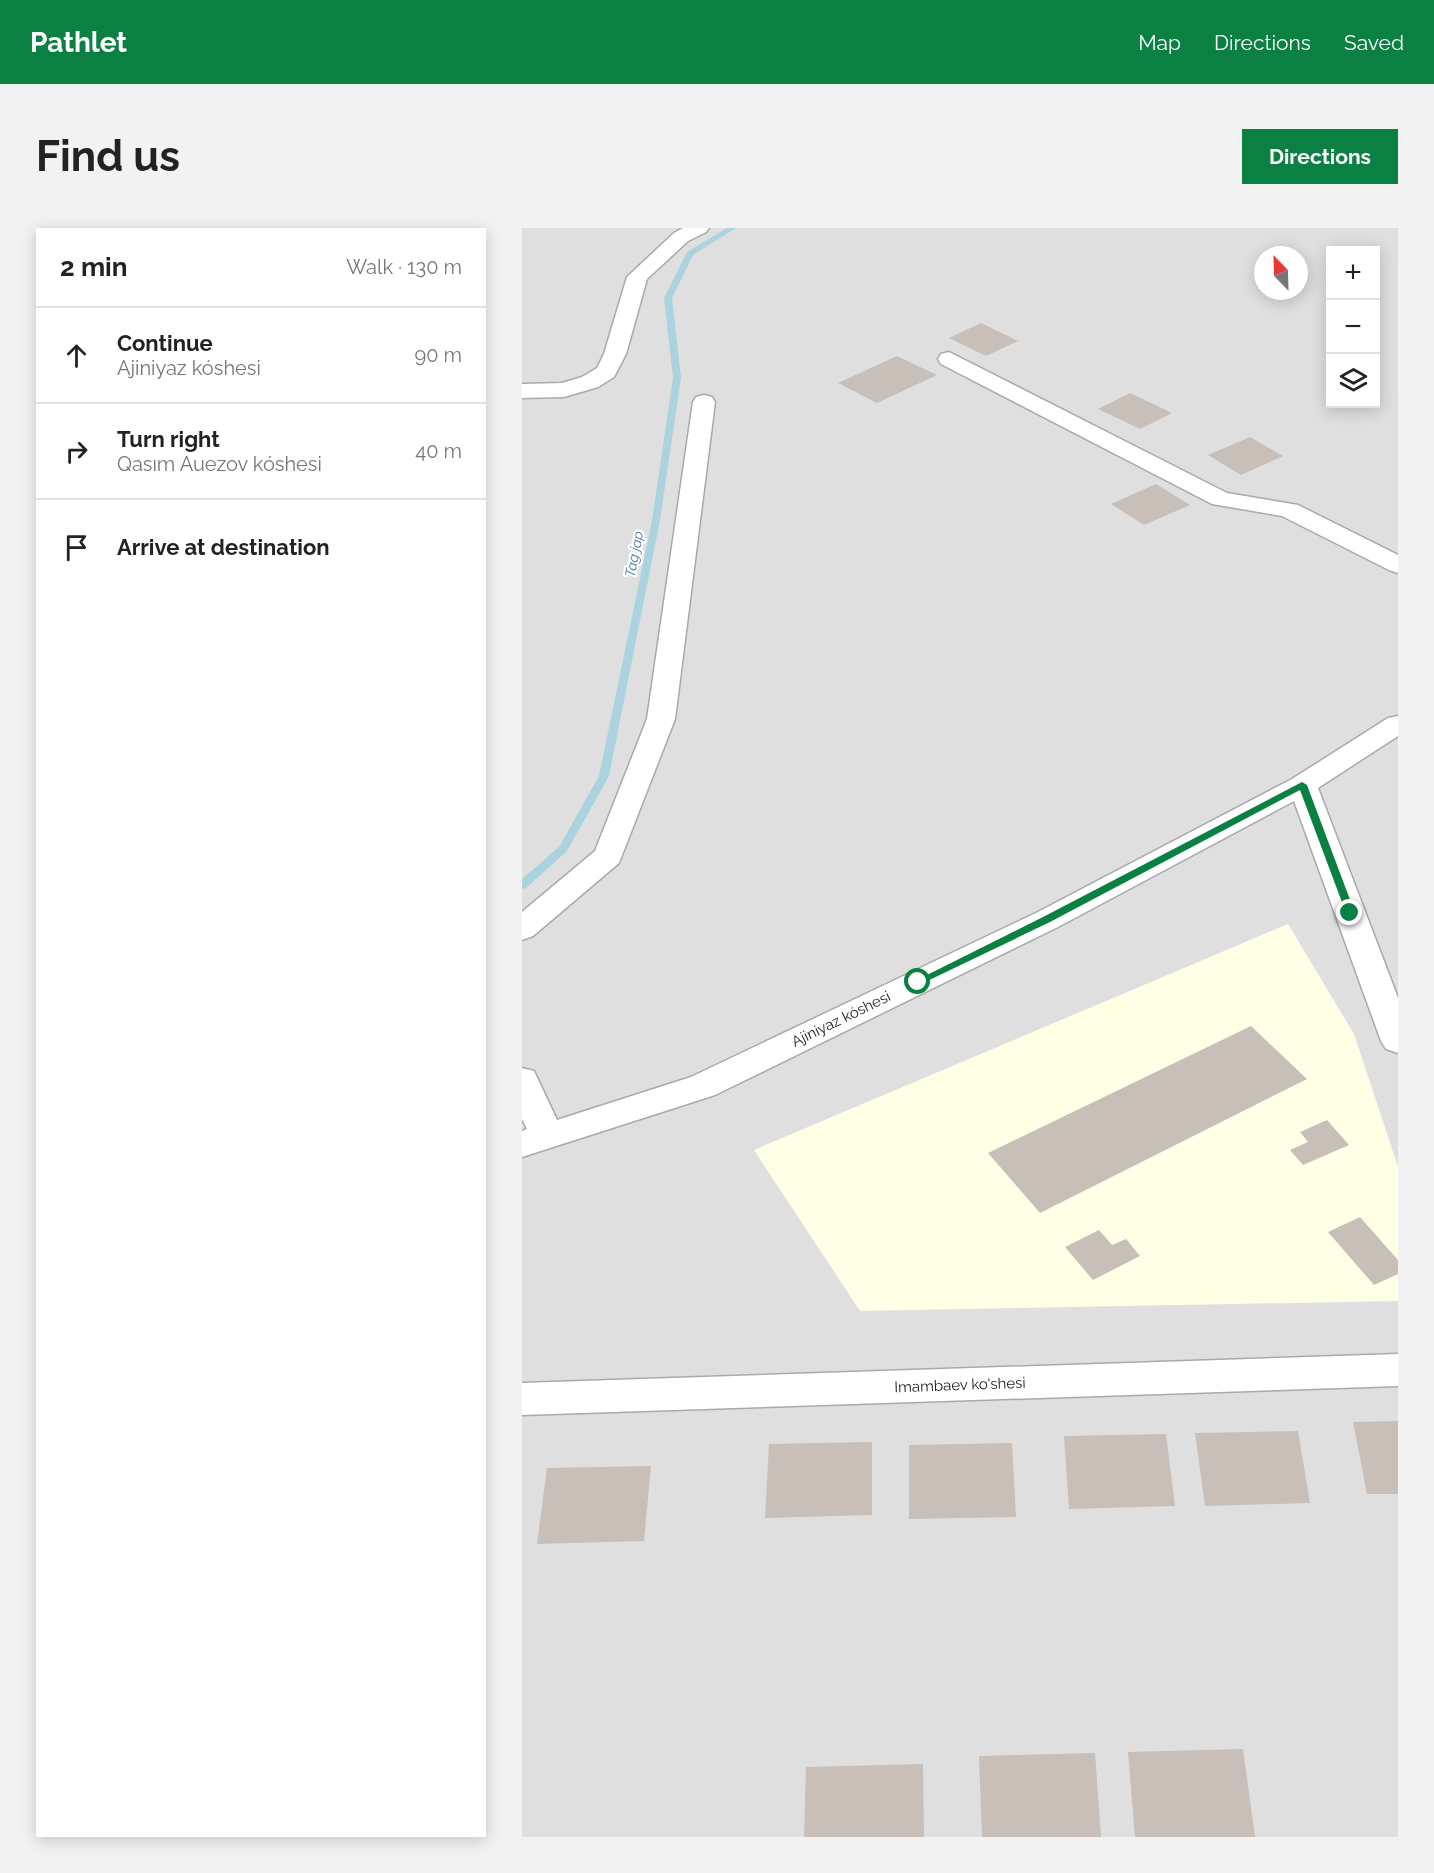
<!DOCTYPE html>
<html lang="en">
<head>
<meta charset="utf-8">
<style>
	:root { --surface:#fff; --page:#f2f2f2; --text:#222; --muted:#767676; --line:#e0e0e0; --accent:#0b8043 }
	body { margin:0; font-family:Raleway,sans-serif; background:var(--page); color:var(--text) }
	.controls { position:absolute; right:18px; top:18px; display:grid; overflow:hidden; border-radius:0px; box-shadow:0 3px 15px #0003 }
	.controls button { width:54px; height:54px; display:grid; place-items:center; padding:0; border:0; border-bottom:2px solid var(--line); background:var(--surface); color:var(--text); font:30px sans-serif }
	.compass { position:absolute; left:732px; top:18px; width:54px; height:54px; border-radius:50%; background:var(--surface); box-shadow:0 3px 15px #0003; rotate:337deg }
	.stop { position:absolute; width:18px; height:18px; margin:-14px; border:4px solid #0b8043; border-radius:50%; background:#fff }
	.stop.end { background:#0b8043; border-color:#fff; box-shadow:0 2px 6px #0008 }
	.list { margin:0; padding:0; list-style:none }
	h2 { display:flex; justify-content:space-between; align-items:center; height:78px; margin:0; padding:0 24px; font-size:26px }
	h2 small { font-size:20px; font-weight:400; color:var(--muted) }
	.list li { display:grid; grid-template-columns:39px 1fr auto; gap:18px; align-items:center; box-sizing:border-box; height:96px; padding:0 24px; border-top:2px solid var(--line) }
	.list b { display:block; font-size:22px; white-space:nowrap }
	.list p { margin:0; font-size:20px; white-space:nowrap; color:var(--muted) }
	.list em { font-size:20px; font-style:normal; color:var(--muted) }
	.icon { flex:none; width:33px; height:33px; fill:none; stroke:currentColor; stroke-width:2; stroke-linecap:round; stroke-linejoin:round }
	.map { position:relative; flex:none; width:876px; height:1609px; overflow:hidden; border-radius:0px }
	header { display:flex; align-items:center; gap:36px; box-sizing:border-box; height:84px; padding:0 30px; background:var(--accent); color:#fff }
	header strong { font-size:28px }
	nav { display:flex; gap:33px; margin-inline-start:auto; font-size:21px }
	.intro { display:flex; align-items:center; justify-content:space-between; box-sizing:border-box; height:144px; padding:0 36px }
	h1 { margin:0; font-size:42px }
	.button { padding:15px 27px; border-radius:0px; background:var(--accent); color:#fff; font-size:21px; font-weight:700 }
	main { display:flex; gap:36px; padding:0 36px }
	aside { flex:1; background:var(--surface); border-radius:0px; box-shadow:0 3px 15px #0003 }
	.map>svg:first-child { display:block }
</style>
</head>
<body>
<header>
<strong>Pathlet</strong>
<nav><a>Map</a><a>Directions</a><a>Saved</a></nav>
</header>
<div class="intro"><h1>Find us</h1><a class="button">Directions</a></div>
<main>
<aside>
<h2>2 min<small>Walk · 130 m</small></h2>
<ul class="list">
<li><svg class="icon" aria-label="ahead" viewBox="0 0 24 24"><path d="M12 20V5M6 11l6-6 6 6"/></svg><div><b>Continue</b><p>Ajiniyaz kóshesi</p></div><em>90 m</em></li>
<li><svg class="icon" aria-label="right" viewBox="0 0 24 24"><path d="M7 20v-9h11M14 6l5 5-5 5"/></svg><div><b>Turn right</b><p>Qasım Auezov kóshesi</p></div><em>40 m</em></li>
<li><svg class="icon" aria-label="arrive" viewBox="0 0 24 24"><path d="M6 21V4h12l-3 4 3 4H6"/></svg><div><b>Arrive at destination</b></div></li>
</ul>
</aside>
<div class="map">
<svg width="876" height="1609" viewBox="0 0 876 1609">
	<rect width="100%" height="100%" fill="#f2efe9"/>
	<path fill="#e0dfdf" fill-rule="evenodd" d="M 0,0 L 876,0 L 876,1609 L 0,1609 ZM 808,22 L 854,22 L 854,176 L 808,176 ZM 741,27 L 777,27 L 777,63 L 741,63 Z"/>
	<path fill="#ffffe5" d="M 766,696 L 832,806 L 876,939 L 876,1073 L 338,1083 L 232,922 Z"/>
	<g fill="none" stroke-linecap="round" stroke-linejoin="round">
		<path fill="#aad3df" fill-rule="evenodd" d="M 205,0 L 214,0 L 171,27 L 150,70 L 159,150 L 138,292 L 87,548 L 45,623 L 4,660 L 0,661 L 0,651 L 37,619 L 77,548 L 130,292 L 151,150 L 142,70 L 165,24 Z"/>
	</g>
	<path fill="#c7bfb8" d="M 459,95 L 496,113 L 464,128 L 427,110 Z
		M 375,128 L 415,147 L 355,175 L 316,155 Z
		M 608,165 L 650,185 L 618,201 L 576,181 Z
		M 728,209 L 761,228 L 719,247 L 686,227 Z
		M 634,256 L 668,277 L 622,297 L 589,276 Z
		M 729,798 L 785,851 L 518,985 L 466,925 Z
		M 805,892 L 827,917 L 781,937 L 768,922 L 786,914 L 778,904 Z
		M 838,989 L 876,1032 L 876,1046 L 852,1057 L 806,1004 Z
		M 577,1002 L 590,1017 L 604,1011 L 618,1028 L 571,1052 L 543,1019 Z
		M 876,1193 L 876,1266 L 845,1266 L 831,1194 Z
		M 776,1203 L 788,1275 L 683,1278 L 673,1205 Z
		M 644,1206 L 653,1278 L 547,1281 L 542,1208 Z
		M 350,1214 L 350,1287 L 243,1290 L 247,1216 Z
		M 490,1215 L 494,1289 L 387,1291 L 387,1217 Z
		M 129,1238 L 122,1313 L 15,1316 L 25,1240 Z
		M 721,1521 L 733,1609 L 613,1609 L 606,1524 Z
		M 573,1525 L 579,1609 L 460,1609 L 457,1528 Z
		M 401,1536 L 402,1609 L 282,1609 L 284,1539 Z"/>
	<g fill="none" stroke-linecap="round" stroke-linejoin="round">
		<defs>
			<path id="minor" d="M 161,0 L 187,0 L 184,4 L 166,13 L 125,51 L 104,126 L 92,149 L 76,159 L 42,169 L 0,170 L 0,156 L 40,155 L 60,149 L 75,140 L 82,126 L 105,49 L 152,5 Z
				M 427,124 L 705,265 L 776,277 L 876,327 L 876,345 L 867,342 L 760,288 L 690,276 L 419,136 L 416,131 L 419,126 Z
				M 182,167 L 190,169 L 193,174 L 153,491 L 97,635 L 11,708 L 0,712 L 0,684 L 73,623 L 125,491 L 171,174 L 174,169 Z
				M 876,488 L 876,508 L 796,560 L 876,770 L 876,825 L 864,821 L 859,813 L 772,573 L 536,699 L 193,867 L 0,929 L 0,903 L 5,901 L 0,891 L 0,840 L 12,843 L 35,892 L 169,849 L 514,685 L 770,551 L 866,490 Z
				M 876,1126 L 876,1158 L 0,1187 L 0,1155 Z"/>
		</defs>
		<use href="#minor" stroke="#a9a9a9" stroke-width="3"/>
		<use href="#minor" fill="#fff" fill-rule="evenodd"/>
	</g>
	<path fill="#0b8043" d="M 780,554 L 785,557 L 833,685 L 831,687 L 824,685 L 778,562 L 528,694 L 399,756 L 396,757 L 391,754 L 521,689 Z"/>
	<g text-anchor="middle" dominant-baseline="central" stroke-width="4.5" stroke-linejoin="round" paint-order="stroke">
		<g font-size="14" font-style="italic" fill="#4a7aab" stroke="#fff">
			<text transform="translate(112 326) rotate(-79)">Tag jap</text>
		</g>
		<g font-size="15" fill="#222" stroke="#fff">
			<text transform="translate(319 791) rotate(-26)">Ajiniyaz kóshesi</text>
			<text transform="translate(438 1157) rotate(-2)">Imambaev ko'shesi</text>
		</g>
	</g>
</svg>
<div class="controls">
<button>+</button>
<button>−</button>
<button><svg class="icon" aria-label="layers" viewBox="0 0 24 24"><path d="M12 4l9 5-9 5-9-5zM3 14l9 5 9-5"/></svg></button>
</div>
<svg class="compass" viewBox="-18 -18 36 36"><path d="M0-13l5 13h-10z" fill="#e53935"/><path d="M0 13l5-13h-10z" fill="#767676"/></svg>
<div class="stop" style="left:396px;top:754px"></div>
<div class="stop end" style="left:828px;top:685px"></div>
</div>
</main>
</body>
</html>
